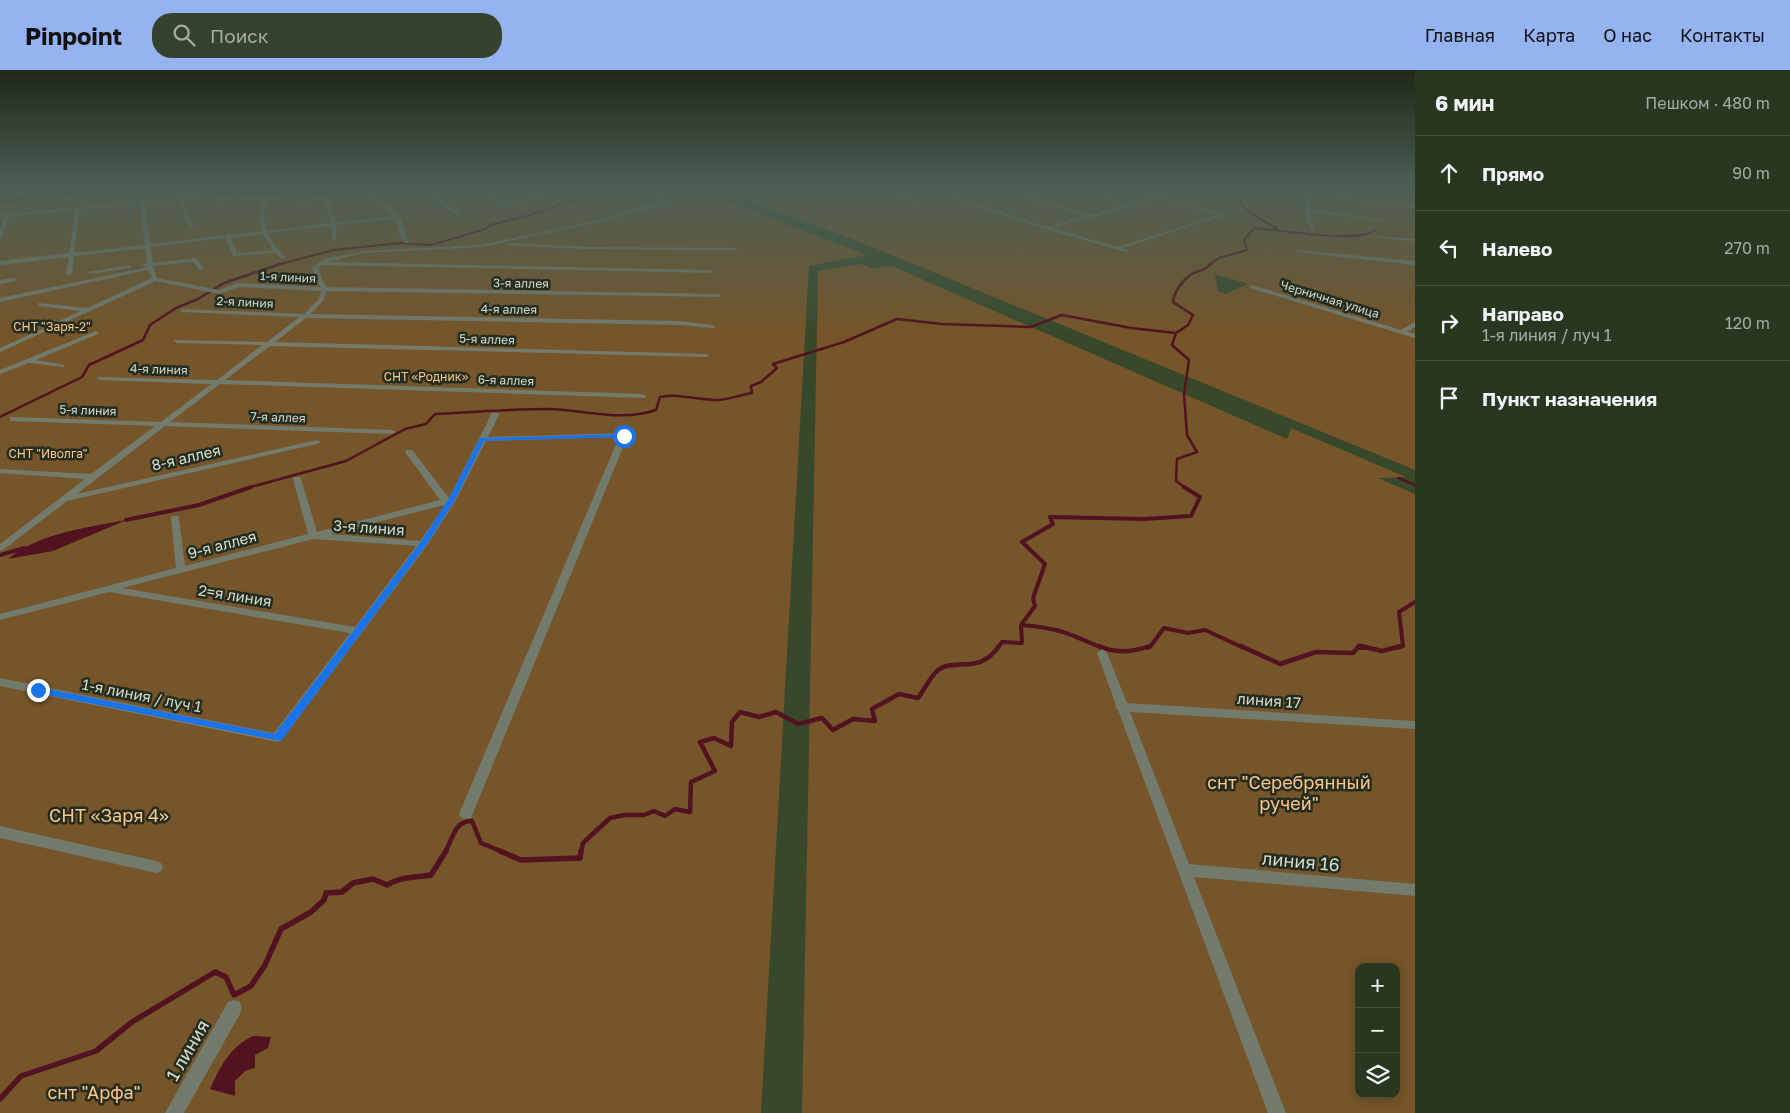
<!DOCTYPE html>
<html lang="ru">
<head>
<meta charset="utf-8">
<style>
	:root { --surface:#2a3720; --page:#36422d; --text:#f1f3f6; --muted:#a5aca5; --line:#46513e; --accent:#95b2f1 }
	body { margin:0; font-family:"Golos Text",sans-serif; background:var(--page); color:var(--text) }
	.controls { position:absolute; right:15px; bottom:15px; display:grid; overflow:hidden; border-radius:10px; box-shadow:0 2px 12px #0003 }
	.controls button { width:45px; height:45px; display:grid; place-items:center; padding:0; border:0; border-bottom:1px solid var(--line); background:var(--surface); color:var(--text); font:25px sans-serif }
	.stop { position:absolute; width:15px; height:15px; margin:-11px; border:4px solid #1a73e8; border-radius:50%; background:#fff }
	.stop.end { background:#1a73e8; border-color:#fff; box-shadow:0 1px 5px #0008 }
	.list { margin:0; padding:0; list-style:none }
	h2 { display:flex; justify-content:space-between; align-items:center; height:65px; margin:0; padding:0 20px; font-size:21px }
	h2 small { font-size:16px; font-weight:400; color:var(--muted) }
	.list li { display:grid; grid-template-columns:32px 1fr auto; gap:15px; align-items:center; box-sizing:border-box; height:75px; padding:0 20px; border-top:1px solid var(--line) }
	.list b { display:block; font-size:19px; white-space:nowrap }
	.list p { margin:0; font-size:16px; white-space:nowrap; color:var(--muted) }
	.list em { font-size:16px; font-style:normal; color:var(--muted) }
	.icon { flex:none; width:28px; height:28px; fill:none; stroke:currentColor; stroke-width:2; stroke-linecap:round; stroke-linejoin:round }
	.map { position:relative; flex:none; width:1415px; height:1043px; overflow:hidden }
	header { display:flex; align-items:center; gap:30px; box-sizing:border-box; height:70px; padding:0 25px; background:var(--accent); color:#111 }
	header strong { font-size:24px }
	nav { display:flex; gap:28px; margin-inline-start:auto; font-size:18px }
	.search { width:350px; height:45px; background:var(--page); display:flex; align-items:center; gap:12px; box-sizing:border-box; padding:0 18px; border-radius:20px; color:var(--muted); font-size:19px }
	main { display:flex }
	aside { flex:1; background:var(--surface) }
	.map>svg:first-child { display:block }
</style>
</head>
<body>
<header>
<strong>Pinpoint</strong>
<div class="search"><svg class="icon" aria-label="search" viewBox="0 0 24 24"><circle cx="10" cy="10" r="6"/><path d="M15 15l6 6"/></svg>Поиск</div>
<nav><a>Главная</a><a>Карта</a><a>О нас</a><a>Контакты</a></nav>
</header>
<main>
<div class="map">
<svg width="1415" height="1043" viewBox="0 0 1415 1043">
	<rect width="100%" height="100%" fill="#38492b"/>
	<path fill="#755529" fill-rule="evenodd" d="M 0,118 L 29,118 L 24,122 L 36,118 L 220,118 L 221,120 L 213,126 L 308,130 L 368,119 L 365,118 L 693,118 L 867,185 L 809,196 L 761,1043 L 0,1043 Z
		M 714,118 L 1415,118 L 1415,400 L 860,172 ZM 1215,204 L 1248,214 L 1225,224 L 1218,221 Z
		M 861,194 L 871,198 L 892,196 L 1287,369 L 1291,358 L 1406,407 L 1378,408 L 1415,424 L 1415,1043 L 802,1043 L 818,201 ZM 1359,897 L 1396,897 L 1396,1024 L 1359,1024 Z"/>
	<path fill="#521220" d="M 129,449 L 53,481 L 8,489 C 40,462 89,458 129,449 Z
		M 253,966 L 271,967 L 268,978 L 255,985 L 255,998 L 245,1001 L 235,1011 L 235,1026 L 210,1019 C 220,997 230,977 253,966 Z"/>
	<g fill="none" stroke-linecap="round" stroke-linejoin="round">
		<path stroke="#521220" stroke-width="2" d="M 33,118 L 27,124 L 36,126
			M 0,132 L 116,118
			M 1272,160 C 1292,162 1362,173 1375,160
			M 277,195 L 333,180 L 401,173 L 431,175 L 486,159 L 490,155 L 530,145 L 606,118
			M 1209,195 L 1219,188 L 1247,180 L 1244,170 L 1254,158 L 1272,160 L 1277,158 L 1258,148 L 1239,133 L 1243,128 L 1225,118"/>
		<path stroke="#521220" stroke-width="2.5" d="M 0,347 L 82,307 L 89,295 L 143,270 L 150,255 L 176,238 L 198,229 L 224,213 L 280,194
			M 1399,408 L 1415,415
			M 247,418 L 346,391 L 405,359 L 426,354 L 435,344 C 473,342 512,339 550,339 C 586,340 620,352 656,340 L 660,327 C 680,323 696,330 716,330 C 728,330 740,325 752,323 L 751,316 L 761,312 L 777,298 L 773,294 L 844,272 L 897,249 L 942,254 L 1031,257 L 1062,245 L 1131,258 L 1176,263
			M 1186,418 L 1176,411 L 1177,389 L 1197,382 L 1187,365 L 1184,325 L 1189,290 L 1172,275 L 1176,263 L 1188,255 L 1193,245 L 1173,232 C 1174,222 1182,211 1190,205 C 1198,199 1203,203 1211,194"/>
		<path stroke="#521220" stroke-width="4" d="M 126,450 L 199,435 L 251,417
			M 0,485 L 24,478
			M 1021,555 C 1055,557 1071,564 1102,578
			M 998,578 L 1002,572 L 1022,573 L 1021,555 L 1035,536 L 1033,528 L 1045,494 L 1022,472 L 1053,454 L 1050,447 L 1144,449 L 1191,446 L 1200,427 L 1184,417
			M 1147,578 L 1150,577 L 1164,558 L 1188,563 L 1205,560 L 1244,578
			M 1358,578 L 1367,578
			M 1396,578 L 1403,576 L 1399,542 L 1415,532"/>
		<path stroke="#521220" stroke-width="4.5" d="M 1099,576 C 1116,584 1133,582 1150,576
			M 1241,576 L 1280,594 L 1316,582 L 1353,583 L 1359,576
			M 1361,576 L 1382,581 L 1401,576
			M 445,782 C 453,769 454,751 472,751 L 481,773 L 503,782
			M 581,782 L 583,773 L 610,748 L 624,745 L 644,745 L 654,741 L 665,746 L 675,739 L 690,742 L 691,712 L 715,701 L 700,672 L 714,668 L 731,676 L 732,652 L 740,642 L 759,647 L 776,642 L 798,654 L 822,648 L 833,660 L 853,649 L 875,651 L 872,639 L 899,624 L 918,628 C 924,620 929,609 936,602 C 954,585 978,607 999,576"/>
		<path stroke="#521220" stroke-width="5.5" d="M 500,781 L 521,790 L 580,788 L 581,781
			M 0,1029 L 21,1006 L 96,981 L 132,952 L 215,902 L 226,907 L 234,925 L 251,916 L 265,895 L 281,859 L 311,842 L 324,830 L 326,823 L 342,822 L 353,813 L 373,809 L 387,815 C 402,806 414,808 431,805 L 446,781"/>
		<path fill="#737b6d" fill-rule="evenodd" d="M 60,118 L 64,118 L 54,129 L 185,119 L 187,120 L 52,131 L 50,128 Z
			M 291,118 L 297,118 L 310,123 L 304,131 L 302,131 L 306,124 Z
			M 420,118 L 424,118 L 461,144 L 457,145 Z
			M 477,118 L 481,118 L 502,132 L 538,127 L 563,118 L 568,118 L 540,129 L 505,134 L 509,137 L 507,138 Z
			M 653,118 L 657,118 L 665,127 L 666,133 L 600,152 L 481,177 L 364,183 L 326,192 L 710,200 L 712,201 L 712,203 L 322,195 L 318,198 L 326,217 L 718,224 L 721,226 L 720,227 L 326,221 L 324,230 L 310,244 L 680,251 L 712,255 L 715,257 L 714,258 L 680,255 L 306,248 L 275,272 L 706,284 L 709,286 L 708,287 L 270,276 L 225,310 L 642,324 L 646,326 L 645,328 L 220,314 L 170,352 L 392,360 L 396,362 L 392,364 L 165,356 L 77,424 L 317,370 L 321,372 L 317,374 L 67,431 L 3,480 L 0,481 L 0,474 L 85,409 L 0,403 L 0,399 L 91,404 L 155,356 L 13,351 L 10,351 L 10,347 L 161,352 L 211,314 L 100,310 L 97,308 L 98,307 L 217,310 L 262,275 L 177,273 L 174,271 L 175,270 L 267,272 L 299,247 L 183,242 L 181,241 L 181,239 L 304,244 L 319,229 L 321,221 L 239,217 L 219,224 L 156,211 L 0,282 L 0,278 L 81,241 L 40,236 L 38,235 L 38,233 L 87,238 L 152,208 L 148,200 L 0,232 L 0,228 L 148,197 L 140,195 L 147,193 L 146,178 L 74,186 L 72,204 L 69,206 L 66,204 L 69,187 L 0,195 L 0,191 L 69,183 L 76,137 L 80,138 L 74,183 L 145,175 L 140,132 L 142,131 L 144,132 L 150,174 L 262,161 L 259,146 L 263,129 L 265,128 L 267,129 L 264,146 L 266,161 L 331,153 L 324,128 L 326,127 L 328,128 L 336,153 L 394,146 L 385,136 L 361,120 L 364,119 L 383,131 L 396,142 L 401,150 L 409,173 L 405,173 L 400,166 L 395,149 L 336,155 L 336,170 L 334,171 L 332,170 L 332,156 L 267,163 L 273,173 L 285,187 L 282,189 L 275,183 L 233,186 L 226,168 L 150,177 L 153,193 L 196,188 L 204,199 L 199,200 L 194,192 L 153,196 L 157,208 L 219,220 L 238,213 L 320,217 L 312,198 L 324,189 L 364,181 L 481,175 L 599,150 L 662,131 L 661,127 ZM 263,164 L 273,180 L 237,183 L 231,168 Z
			M 871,118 L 877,118 L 891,122 L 922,118 L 896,124 L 922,132 L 918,133 Z
			M 923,118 L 929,118 L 1047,157 L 1085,146 L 1004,121 L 1004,119 L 1019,118 L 1010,120 L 1090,145 L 1126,135 L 1065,118 L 1071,118 L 1131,134 L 1155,128 L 1122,118 L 1128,118 L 1159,126 L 1191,118 L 1225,128 L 1223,129 L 1189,121 L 1164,128 L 1226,145 L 1122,178 L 1128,180 L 1126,182 L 1045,159 ZM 1159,129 L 1219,145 L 1117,177 L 1052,158 Z
			M 1308,123 L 1415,136 L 1415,138 L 1310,125 L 1310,139 L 1383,150 L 1381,151 L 1310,142 L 1314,160 L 1312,161 L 1310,160 L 1305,140 L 1306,124 Z
			M 228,125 L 231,126 L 218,134 L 214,133 Z
			M 178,127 L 181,128 L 193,157 L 189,156 Z
			M 7,145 L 9,146 L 2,168 L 0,169 L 0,161 L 5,146 Z
			M 1377,166 L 1415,169 L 1415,171 L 1379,168 Z
			M 507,173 L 585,177 L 735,178 L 737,179 L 735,180 L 585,179 L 505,175 Z
			M 1296,180 L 1415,191 L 1415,195 L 1298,182 Z
			M 129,195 L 131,196 L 131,198 L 90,204 L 87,202 Z
			M 14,208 L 16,209 L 16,211 L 0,214 L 0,210 Z
			M 1252,215 L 1401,260 L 1415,252 L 1415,257 L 1407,262 L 1415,264 L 1415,268 L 1250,218 L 1249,217 Z
			M 96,261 L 99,263 L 98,264 L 36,290 L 64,295 L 64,297 L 29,293 L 0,304 L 0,300 Z
			M 492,343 L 498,343 L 499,345 L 488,367 L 624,363 L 628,365 L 471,748 L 466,749 L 461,748 L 459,744 L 619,367 L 486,371 L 456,430 L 428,474 L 281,671 L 277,672 L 0,616 L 0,608 L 274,663 L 350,563 L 109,522 L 0,550 L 0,544 L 176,498 L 171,448 L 172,446 L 178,446 L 179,448 L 185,496 L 308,464 L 293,409 L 294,407 L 300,407 L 301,409 L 317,462 L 440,430 L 405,382 L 406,380 L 412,380 L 449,428 ZM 445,435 L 420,471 L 330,464 ZM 313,469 L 416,476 L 355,557 L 122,518 Z
			M 1102,579 L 1107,583 L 1127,633 L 1415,651 L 1415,659 L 1130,642 L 1189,794 L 1415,814 L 1415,826 L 1194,807 L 1286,1043 L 1268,1043 L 1118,640 L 1115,637 L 1116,635 L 1097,583 Z
			M 0,756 L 156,791 L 161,793 L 163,797 L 161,801 L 156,803 L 0,768 Z
			M 234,930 L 240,932 L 242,938 L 240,944 L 184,1043 L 165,1043 L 228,932 Z"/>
		<path fill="#737b6d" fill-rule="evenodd" d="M 368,118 L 376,118 L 308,131 L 200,128 L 0,147 L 0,145 L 200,126 L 308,129 Z"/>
	</g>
	<linearGradient id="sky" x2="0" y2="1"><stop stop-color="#1f2818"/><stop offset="0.45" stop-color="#4d5f55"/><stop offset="1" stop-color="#4d5f55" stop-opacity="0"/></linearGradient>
	<rect width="1415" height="264" fill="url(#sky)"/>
	<path fill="#1a73e8" d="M 624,364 L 626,367 L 484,371 L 455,430 L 427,474 L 281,671 L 38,623 L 34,620 L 38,617 L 275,664 L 420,473 L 448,430 L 480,368 Z"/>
	<g text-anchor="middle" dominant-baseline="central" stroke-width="5" stroke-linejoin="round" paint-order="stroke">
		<g font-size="12" fill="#d3decc" stroke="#242c1f">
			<text transform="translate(288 207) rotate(3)">1-я линия</text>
			<text transform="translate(521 213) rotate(1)">3-я аллея</text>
			<text transform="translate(1330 229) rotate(17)">Черничная улица</text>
			<text transform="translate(245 232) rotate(3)">2-я линия</text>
			<text transform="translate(509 239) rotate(1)">4-я аллея</text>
			<text transform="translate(487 269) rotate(2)">5-я аллея</text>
			<text transform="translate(159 299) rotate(2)">4-я линия</text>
			<text transform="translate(506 310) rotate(2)">6-я аллея</text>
			<text transform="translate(88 340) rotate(2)">5-я линия</text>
			<text transform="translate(278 347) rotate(2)">7-я аллея</text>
		</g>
		<g font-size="12" fill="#fbc888" stroke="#242c1f">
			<text x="52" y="256">СНТ "Заря-2"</text>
			<text x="426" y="306">СНТ «Родник»</text>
			<text x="48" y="383">СНТ "Иволга"</text>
		</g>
		<g font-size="15" fill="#d3decc" stroke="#242c1f">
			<text transform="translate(186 387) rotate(-13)">8-я аллея</text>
			<text transform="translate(369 457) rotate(4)">3-я линия</text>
			<text transform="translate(222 474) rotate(-15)">9-я аллея</text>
			<text transform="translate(235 525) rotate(9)">2=я линия</text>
			<text transform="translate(142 625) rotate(11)">1-я линия / луч 1</text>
			<text transform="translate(1269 630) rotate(4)">линия 17</text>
		</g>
		<g font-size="18" fill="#fbc888" stroke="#242c1f">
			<text x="1289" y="712">снт "Серебрянный<tspan x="1289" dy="21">ручей"</tspan></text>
			<text x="109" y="745">СНТ «Заря 4»</text>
			<text x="94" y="1022">снт "Арфа"</text>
		</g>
		<g font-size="18" fill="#d3decc" stroke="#242c1f">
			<text transform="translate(1301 791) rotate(5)">линия 16</text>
			<text transform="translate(187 980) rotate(-60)">1 линия</text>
		</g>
	</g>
</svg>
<div class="controls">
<button>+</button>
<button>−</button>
<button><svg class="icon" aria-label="layers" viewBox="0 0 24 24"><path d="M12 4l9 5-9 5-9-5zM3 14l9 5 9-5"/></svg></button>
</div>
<div class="stop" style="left:624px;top:366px"></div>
<div class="stop end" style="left:38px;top:620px"></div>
</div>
<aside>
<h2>6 мин<small>Пешком · 480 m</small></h2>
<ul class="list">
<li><svg class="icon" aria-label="ahead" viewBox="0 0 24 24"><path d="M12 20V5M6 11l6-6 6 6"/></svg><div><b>Прямо</b></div><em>90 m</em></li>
<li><svg class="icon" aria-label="left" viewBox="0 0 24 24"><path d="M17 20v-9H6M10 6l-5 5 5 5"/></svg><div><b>Налево</b></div><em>270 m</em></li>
<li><svg class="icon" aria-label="right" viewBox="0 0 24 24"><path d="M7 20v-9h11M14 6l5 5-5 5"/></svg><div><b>Направо</b><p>1-я линия / луч 1</p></div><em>120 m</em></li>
<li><svg class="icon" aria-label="arrive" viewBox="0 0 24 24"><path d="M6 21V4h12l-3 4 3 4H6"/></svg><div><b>Пункт назначения</b></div></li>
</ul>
</aside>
</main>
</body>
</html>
